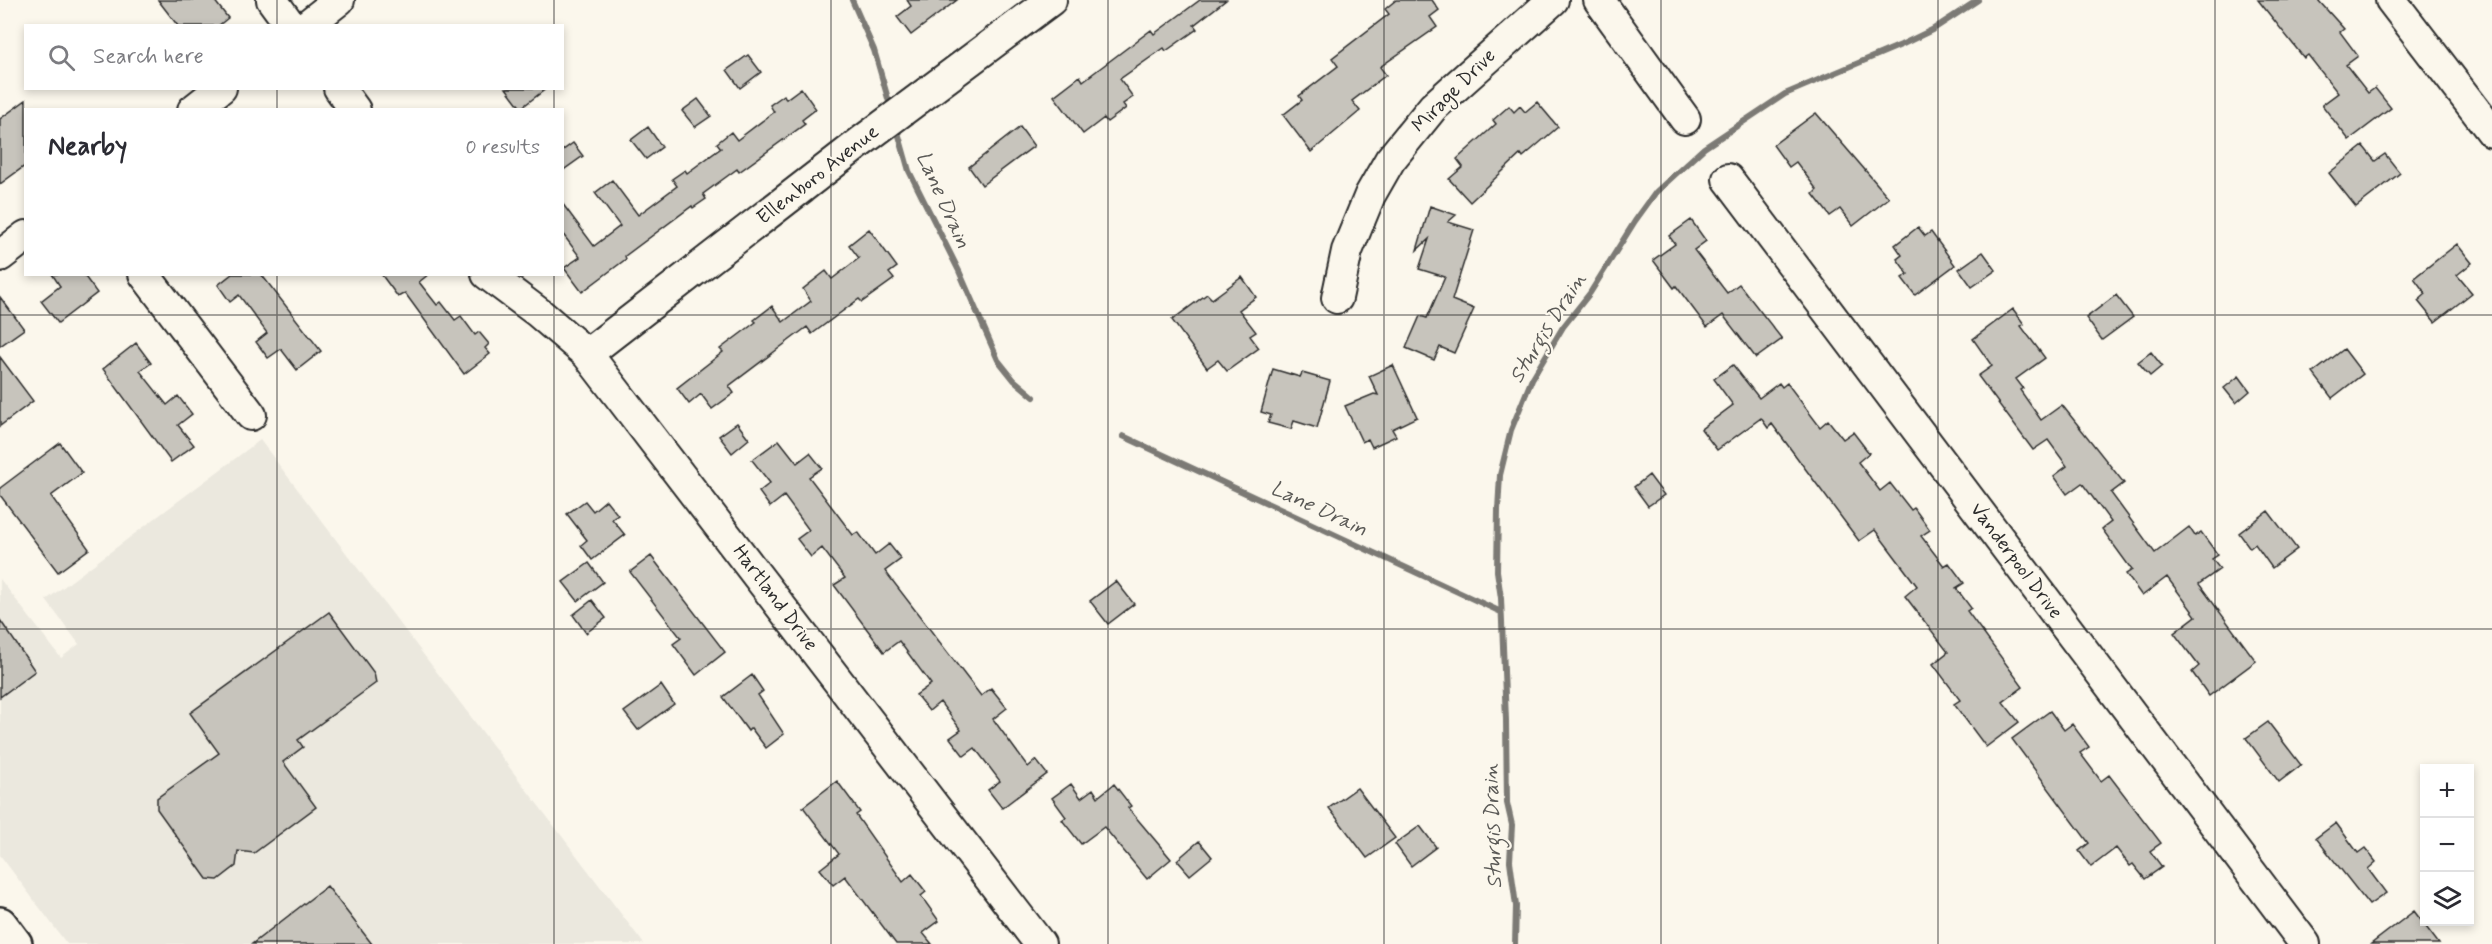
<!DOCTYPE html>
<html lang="en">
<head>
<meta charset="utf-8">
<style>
	:root { --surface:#fff; --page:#f7f7f7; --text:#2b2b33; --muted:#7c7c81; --line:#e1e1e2 }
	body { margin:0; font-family:Mynerve,sans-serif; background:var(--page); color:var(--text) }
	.controls { position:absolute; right:18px; bottom:18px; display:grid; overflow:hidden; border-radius:0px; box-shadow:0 3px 9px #0003 }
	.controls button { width:54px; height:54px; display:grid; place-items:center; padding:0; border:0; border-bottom:2px solid var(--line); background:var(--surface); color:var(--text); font:30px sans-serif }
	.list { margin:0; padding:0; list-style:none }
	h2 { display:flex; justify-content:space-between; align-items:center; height:78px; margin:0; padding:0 24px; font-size:26px }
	h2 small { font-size:20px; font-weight:400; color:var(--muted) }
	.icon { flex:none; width:33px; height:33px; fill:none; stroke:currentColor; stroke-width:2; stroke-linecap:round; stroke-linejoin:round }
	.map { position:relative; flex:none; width:2492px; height:944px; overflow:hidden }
	.search { position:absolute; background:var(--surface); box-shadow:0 3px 9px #0003; left:24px; top:24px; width:540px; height:66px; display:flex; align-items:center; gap:15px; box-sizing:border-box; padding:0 21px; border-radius:0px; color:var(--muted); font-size:22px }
	.panel { position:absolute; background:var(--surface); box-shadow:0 3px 9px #0003; left:24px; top:108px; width:540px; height:168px; border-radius:0px }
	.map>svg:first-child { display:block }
</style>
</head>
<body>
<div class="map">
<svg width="2492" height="944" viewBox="0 0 2492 944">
	<rect width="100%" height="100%" fill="#fbf7ec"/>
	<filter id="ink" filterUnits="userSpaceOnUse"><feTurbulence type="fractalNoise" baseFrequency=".0167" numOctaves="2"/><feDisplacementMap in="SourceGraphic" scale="12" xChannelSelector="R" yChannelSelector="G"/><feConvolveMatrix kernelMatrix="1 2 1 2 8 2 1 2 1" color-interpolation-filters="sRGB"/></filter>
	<g filter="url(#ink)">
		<path fill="#ebe8de" d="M 260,440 L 644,944 L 67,944 L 0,855 L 0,579 L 61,658 L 79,644 L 46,600 Z"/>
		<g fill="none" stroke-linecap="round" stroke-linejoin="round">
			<path stroke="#7b7a75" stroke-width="6" d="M 852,0 L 874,50 L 891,109
				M 896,125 L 909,171 L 959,271 L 998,360 L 1014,380 L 1034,397
				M 1123,436 L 1501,612
				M 1515,944 L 1516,906 L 1510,861 L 1512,825 L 1507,803 L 1506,720 L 1501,598 L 1497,571 L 1498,510 L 1500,475 L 1511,430 L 1532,379 L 1563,327 L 1590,293 L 1635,221 L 1656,192 L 1704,148 L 1785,94 L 1901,45 L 1932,30 L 1978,0"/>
		</g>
		<path fill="#c7c4bc" stroke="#2b2b2b" stroke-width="1.5" d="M 158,0 L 214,0 L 228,18 L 218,26 L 178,26 Z
			M 907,0 L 957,0 L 911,35 L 897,17 L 911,6 Z
			M 1200,0 L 1226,0 L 1194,25 L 1197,29 L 1166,51 L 1164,48 L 1120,79 L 1133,97 L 1123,104 L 1126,108 L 1107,122 L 1104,118 L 1083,134 L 1054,96 L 1080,76 L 1083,81 L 1151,30 L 1154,34 Z
			M 1396,0 L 1432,0 L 1439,10 L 1430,17 L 1437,27 L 1380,67 L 1386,75 L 1352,101 L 1360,111 L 1311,152 L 1283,115 L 1302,100 L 1299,96 L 1338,66 L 1332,58 L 1389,14 L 1385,9 Z
			M 2258,0 L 2318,0 L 2344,29 L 2340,32 L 2358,56 L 2346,65 L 2368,93 L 2375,88 L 2391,108 L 2349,140 L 2322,105 L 2338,93 L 2308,55 L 2304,58 Z
			M 748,55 L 761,72 L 740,88 L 727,70 Z
			M 506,88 L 547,88 L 521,108 Z
			M 801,88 L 816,109 L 802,120 L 805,124 L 739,172 L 737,169 L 703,194 L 706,199 L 693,208 L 692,206 L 625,256 L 626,259 L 582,292 L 564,268 L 580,257 L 562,233 L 562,203 L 594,246 L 620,226 L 595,193 L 612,180 L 638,215 L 677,186 L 672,179 L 685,170 L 687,173 L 721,148 L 717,143 L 731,132 L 737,140 L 774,112 L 770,105 L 784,95 L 786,99 Z
			M 698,99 L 711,116 L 695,127 L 682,111 Z
			M 26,100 L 26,165 L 0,184 L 0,119 Z
			M 1537,102 L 1558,127 L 1523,157 L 1521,154 L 1470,202 L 1449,179 L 1463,167 L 1457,159 L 1496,124 L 1493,120 L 1509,106 L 1514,112 L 1520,106 L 1525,112 Z
			M 1816,113 L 1889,198 L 1853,226 L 1840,209 L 1830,216 L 1813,194 L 1817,190 L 1796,162 L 1789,167 L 1773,145 Z
			M 648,127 L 662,147 L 646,159 L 631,140 Z
			M 1020,127 L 1034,146 L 982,185 L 969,167 Z
			M 573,143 L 583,156 L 562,171 L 562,151 Z
			M 2363,146 L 2375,161 L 2385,154 L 2400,173 L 2356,207 L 2329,173 Z
			M 1430,206 L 1456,215 L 1448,222 L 1474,230 L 1452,300 L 1474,309 L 1454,353 L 1440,347 L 1434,360 L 1406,348 L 1420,316 L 1427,318 L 1445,277 L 1419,269 L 1429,239 L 1417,250 Z
			M 1691,220 L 1706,241 L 1694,250 L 1714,276 L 1727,293 L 1739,284 L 1782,339 L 1756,358 L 1723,315 L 1707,327 L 1676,286 L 1674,288 L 1653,260 L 1675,244 L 1669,236 Z
			M 1918,227 L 1925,236 L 1931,232 L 1955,265 L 1915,295 L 1902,278 L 1908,274 L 1897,259 L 1902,255 L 1895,245 Z
			M 869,229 L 897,267 L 889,273 L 894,279 L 862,302 L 859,299 L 812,334 L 807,327 L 729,386 L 734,393 L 712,409 L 701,394 L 689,404 L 677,388 L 723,352 L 720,349 L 756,322 L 754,320 L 772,306 L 783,322 L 811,301 L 803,289 L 826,271 L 832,279 L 859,258 L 849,245 Z
			M 2457,244 L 2472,263 L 2457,275 L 2472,293 L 2435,322 L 2418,301 L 2426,294 L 2414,278 Z
			M 1983,252 L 1996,270 L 1972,287 L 1959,269 Z
			M 52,274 L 83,274 L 97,293 L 58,323 L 41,301 L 60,286 Z
			M 232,274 L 261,274 L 321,351 L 297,370 L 281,349 L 268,358 L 256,342 L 267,333 L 239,295 L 230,302 L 218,285 Z
			M 381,274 L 429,274 L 419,282 L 437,305 L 441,302 L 455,320 L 461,316 L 475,335 L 479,332 L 489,344 L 485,348 L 490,354 L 464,374 L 405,293 L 398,297 Z
			M 1242,277 L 1256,297 L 1239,310 L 1256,332 L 1250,336 L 1259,348 L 1227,371 L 1218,360 L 1207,368 L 1172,320 L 1207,294 L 1212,299 Z
			M 2116,295 L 2133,317 L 2102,340 L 2086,318 Z
			M 0,297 L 24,329 L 0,346 Z
			M 2013,309 L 2024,324 L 2021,326 L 2045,358 L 2016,379 L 2023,388 L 2020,390 L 2041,420 L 2062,405 L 2124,483 L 2111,493 L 2155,553 L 2189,527 L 2195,536 L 2201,532 L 2218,555 L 2212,559 L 2220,569 L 2199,584 L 2256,661 L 2209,696 L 2192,672 L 2199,666 L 2174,633 L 2196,616 L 2167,577 L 2142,596 L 2126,574 L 2132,570 L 2102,529 L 2111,522 L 2082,483 L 2067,494 L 2054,476 L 2067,466 L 2048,440 L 2033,450 L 1978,376 L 1992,366 L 1973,339 Z
			M 136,343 L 151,363 L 140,371 L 167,405 L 178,396 L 192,414 L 178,425 L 194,445 L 171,462 L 103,369 Z
			M 2344,349 L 2363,374 L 2332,398 L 2313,373 Z
			M 2151,352 L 2162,366 L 2150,376 L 2138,362 Z
			M 0,357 L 33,401 L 0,426 Z
			M 1393,365 L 1417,417 L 1392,429 L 1396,436 L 1372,447 L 1368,439 L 1362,442 L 1345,406 L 1374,394 L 1378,395 L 1369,376 Z
			M 1733,365 L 1759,398 L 1779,383 L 1782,387 L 1787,383 L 1820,427 L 1828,420 L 1843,439 L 1853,432 L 1869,453 L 1858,462 L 1880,491 L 1890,483 L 1911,510 L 1914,508 L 1930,530 L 1921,536 L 1944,566 L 1949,563 L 1964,583 L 1956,588 L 1971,608 L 1967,611 L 2023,687 L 2003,702 L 2019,722 L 1986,747 L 1954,704 L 1960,700 L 1933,664 L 1948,652 L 1905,596 L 1917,586 L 1875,530 L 1859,541 L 1772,424 L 1768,428 L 1761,418 L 1717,450 L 1701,429 L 1733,405 L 1714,379 Z
			M 1273,369 L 1300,377 L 1302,373 L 1330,381 L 1317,428 L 1294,421 L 1291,429 L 1268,423 L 1271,415 L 1261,412 Z
			M 2239,376 L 2250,391 L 2236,403 L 2224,388 Z
			M 737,423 L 749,439 L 732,453 L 719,436 Z
			M 779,440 L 797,463 L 810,453 L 822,468 L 809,477 L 853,535 L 858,532 L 875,555 L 889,544 L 901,559 L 885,571 L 981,696 L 991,688 L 1007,708 L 993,719 L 1028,767 L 1036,760 L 1047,774 L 1002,808 L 988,790 L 1000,781 L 975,748 L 964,756 L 950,738 L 961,730 L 940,702 L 929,711 L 916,695 L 931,684 L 899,641 L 884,652 L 834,585 L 845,578 L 822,548 L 811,557 L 797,539 L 809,530 L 784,496 L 770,507 L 759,492 L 770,483 L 752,460 Z
			M 60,443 L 82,473 L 51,496 L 89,549 L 58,572 L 0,495 L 0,488 Z
			M 1649,475 L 1664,495 L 1648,506 L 1634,487 Z
			M 606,500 L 618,515 L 612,519 L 625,535 L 592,560 L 581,545 L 587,540 L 567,514 L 585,501 L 593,511 Z
			M 2268,511 L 2297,549 L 2272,568 L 2255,544 L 2250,548 L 2239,533 Z
			M 651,556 L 725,652 L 696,675 L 673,644 L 681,638 L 630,572 Z
			M 589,563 L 603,582 L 578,601 L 563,582 Z
			M 1116,581 L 1134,604 L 1108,624 L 1090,601 Z
			M 592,600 L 606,618 L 586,633 L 573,615 Z
			M 329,612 L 374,673 L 376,683 L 298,740 L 303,747 L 283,762 L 316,807 L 254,853 L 238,851 L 236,866 L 218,880 L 207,879 L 157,809 L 157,798 L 219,753 L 190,713 Z
			M 0,620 L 35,671 L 0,697 Z
			M 752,675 L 763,691 L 758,695 L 784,734 L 766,748 L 751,728 L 748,731 L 723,697 Z
			M 661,685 L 674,704 L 638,730 L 624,712 Z
			M 2050,711 L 2064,730 L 2072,724 L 2089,747 L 2080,753 L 2101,781 L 2109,775 L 2161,843 L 2150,851 L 2162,867 L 2145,879 L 2133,864 L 2130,866 L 2116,848 L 2091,867 L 2079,851 L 2089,843 L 2012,739 Z
			M 2268,722 L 2301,765 L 2279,782 L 2246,738 Z
			M 837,781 L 860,812 L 856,815 L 903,882 L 912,874 L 926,892 L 921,896 L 939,921 L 923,933 L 932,944 L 896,944 L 845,876 L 833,885 L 820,869 L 839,854 L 803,807 Z
			M 1071,784 L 1081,798 L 1093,789 L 1098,797 L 1114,784 L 1131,806 L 1128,808 L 1171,859 L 1147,879 L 1104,827 L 1081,844 L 1062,820 L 1066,817 L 1052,798 Z
			M 1357,788 L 1395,838 L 1367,858 L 1329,808 Z
			M 2336,823 L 2358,853 L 2365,848 L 2376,862 L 2368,869 L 2386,893 L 2369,905 L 2316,838 Z
			M 1420,826 L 1436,847 L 1411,866 L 1395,844 Z
			M 1199,841 L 1212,857 L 1190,875 L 1177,860 Z
			M 327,886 L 372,944 L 252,944 Z
			M 2414,911 L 2439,944 L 2371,944 Z"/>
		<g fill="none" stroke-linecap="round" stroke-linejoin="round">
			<defs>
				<path id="minor" d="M 272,0 L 291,26
					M 1599,0 L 1685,119
					M 2391,0 L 2492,132
					M 306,26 L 339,0
					M 339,88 L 355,110
					M 193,110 L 221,88
					M 1728,179 L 2305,944
					M 0,256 L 26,236
					M 144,274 L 251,415
					M 487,274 L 539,313 L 587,354 L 1040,944
					M 1337,298 L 1347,251 L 1370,195 L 1390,160 L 1433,107 L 1553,0
					M 587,354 L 862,141 L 1051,0"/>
				<path id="major" d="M 0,924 L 15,944"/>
			</defs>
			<use href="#minor" stroke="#2b2b2b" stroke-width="34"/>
			<use href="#major" stroke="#2b2b2b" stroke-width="38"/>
			<use href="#minor" stroke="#fbf7ec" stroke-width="30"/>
			<use href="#major" stroke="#fbf7ec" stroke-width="33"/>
		</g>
	</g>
	<path fill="none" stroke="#2b2b2b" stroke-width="1.5" stroke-opacity="0.55" d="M 277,0 L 277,26M 554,0 L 554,26M 831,0 L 831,944M 1108,0 L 1108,944M 1384,0 L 1384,944M 1661,0 L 1661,944M 1938,0 L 1938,944M 2215,0 L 2215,944M 277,88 L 277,110M 554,88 L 554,110M 277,274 L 277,944M 554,274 L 554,944M 0,315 L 2492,315M 0,629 L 2492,629"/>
	<g text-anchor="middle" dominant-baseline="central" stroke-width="4.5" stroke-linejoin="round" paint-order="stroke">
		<g font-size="20" fill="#2b2b2b" stroke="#fbf7ec">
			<text transform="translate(1454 91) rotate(-45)">Mirage Drive</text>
			<text transform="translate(818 175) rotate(-38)">Ellenboro Avenue</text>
			<text transform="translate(2016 561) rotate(53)">Vanderpool Drive</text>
			<text transform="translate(775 598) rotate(53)">Hartland Drive</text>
		</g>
		<g font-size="21" font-style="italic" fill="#5a5956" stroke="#fbf7ec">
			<text transform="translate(943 200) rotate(66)">Lane Drain</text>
			<text transform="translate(1548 328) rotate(-58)">Sturgis Drain</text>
			<text transform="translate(1319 509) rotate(25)">Lane Drain</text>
			<text transform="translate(1493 826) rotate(-92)">Sturgis Drain</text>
		</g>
	</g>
</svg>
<div class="controls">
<button>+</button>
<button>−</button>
<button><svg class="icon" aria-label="layers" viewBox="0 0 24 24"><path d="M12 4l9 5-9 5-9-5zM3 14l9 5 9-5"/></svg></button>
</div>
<div class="search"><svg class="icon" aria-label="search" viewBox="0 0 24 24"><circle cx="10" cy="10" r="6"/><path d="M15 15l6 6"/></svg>Search here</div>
<section class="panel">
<h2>Nearby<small>0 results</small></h2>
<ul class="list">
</ul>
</section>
</div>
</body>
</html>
